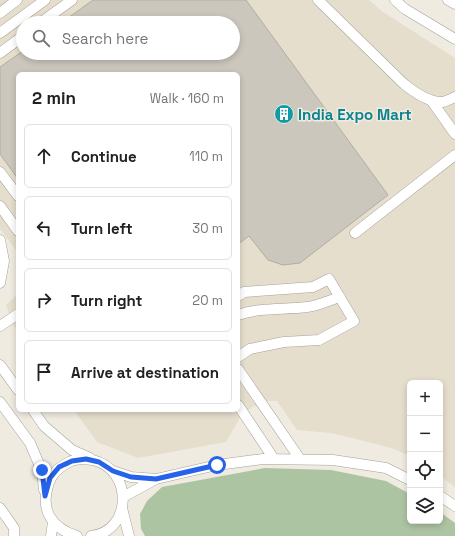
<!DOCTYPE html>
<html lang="en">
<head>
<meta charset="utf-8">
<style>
	:root { --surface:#fff; --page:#f2f2f2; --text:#202124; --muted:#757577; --line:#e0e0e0 }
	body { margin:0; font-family:"Space Grotesk",sans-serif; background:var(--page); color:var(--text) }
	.controls { position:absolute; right:12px; bottom:12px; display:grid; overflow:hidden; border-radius:6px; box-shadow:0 2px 6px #0003 }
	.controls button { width:36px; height:36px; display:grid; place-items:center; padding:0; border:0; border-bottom:1px solid var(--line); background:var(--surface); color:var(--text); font:20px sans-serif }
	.stop { position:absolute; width:12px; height:12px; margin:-9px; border:3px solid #2563eb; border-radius:50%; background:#fff }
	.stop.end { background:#2563eb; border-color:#fff; box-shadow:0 1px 4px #0008 }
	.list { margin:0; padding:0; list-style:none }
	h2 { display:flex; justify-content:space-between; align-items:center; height:52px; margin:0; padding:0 16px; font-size:17px }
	h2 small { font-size:13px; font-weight:400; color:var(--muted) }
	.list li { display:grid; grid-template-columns:26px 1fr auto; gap:12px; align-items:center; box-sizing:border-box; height:64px; margin:0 8px 8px; padding:0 8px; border:1px solid var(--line); border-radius:6px }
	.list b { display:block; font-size:15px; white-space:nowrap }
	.list em { font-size:13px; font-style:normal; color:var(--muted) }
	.icon { flex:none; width:22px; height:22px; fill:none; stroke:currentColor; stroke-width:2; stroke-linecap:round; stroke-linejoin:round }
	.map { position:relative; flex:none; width:455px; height:536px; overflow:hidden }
	.search { position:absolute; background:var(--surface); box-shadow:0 2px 6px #0003; left:16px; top:16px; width:224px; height:44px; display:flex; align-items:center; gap:10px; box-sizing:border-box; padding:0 14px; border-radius:22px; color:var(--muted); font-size:15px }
	.panel { position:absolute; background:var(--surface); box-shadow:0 2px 6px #0003; left:16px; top:72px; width:224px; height:340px; border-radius:6px }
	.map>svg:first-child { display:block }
</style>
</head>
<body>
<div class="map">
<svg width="455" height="536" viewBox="0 0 455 536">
	<rect width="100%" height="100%" fill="#efebe1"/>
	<path fill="#e5decd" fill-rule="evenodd" d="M 0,0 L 369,0 L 383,12 L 455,58 L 455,487 L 440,476 L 440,383 L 410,383 L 410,456 L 391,448 L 352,438 L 330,433 L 297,430 L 277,401 L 266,401 L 252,407 L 241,416 L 226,442 L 138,458 L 97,442 L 74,410 L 238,410 L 238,74 L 18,74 L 18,253 L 0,229 ZM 23,23 L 233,23 L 233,53 L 23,53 Z
		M 18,294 L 18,332 L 13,325 L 6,305 Z"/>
	<path fill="#adc4a3" d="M 265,468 L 331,470 L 386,481 L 410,494 L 410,521 L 440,521 L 440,512 L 455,523 L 455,536 L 145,536 L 141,529 L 140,514 L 147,501 L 162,487 Z"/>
	<path fill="#cbc7bd" stroke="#b1ada3" d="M 93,0 L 246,0 L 388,195 L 300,263 L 283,265 L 268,260 L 249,236 L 238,244 L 238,74 L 18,74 L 18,179 L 0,154 L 0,67 L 23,51 L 23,53 L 233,53 L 233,23 L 61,23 Z"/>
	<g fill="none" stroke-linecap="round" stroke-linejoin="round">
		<defs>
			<path id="minor" d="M 318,0 L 404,84 C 414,92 429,103 443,102 C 447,101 451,99 455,97
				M 395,0 L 405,9 L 455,39
				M 448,0 L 455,4
				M 0,13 L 17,0
				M 40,23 L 72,0
				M 0,33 L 45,0
				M 0,53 L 23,36
				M 431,100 L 455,134
				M 0,172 L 18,196
				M 0,206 L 18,231
				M 355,233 L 455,155
				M 0,240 L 4,261 L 0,283
				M 238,296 L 244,292 L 313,287 L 329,279 L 354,321 L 319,340 L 284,342 L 250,349 L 238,357
				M 238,315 C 260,307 284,310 307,307 C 318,306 330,300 340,297
				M 0,326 L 18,314
				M 0,365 L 18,390
				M 238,369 L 300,459
				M 0,402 L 30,443 L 42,471 L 44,490
				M 238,405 L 274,459
				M 33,410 L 44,426 L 72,450 L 90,458
				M 113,471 L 131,477 L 156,479
				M 440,496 L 455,506
				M 123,497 L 156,479 L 217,465 L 263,459 L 333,460 L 386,468 L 410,480
				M 0,508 L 14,528 L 14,536
				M 122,508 L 129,536
				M 51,536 L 53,522
				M 77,536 C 53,529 40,511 48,486 C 51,474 58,468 69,462 C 76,458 86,459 93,460 C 134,470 132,532 91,536"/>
		</defs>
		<use href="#minor" stroke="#a5a198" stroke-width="11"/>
		<use href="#minor" stroke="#fff" stroke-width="10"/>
	</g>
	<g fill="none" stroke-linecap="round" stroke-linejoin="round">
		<path stroke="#2563eb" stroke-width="5" d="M 42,470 L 45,496 L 50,478 L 59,467 L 72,461 L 86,459 L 99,462 L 113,471 L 131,477 L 156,479 L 217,465"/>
	</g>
	<defs>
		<symbol id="building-disc" viewBox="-11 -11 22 22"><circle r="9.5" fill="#0f9aa8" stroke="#efebe1"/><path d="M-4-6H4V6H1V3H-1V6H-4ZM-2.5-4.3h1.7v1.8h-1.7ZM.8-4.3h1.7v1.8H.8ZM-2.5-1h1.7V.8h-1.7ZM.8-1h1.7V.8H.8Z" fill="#fff"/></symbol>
	</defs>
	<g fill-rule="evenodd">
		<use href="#building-disc" x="273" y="103" width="22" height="22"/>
	</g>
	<g text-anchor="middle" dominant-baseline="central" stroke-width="3" stroke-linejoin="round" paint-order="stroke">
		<g font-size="15" font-weight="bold" fill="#0d838f" stroke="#efebe1" text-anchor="start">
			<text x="298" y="114">India Expo Mart</text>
		</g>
	</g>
</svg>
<div class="controls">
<button>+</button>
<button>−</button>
<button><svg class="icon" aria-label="locate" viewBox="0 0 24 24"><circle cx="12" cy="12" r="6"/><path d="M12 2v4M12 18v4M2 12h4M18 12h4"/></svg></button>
<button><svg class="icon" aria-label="layers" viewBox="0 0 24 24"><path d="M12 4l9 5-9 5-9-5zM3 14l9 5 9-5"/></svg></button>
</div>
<div class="stop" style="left:217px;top:465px"></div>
<div class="stop end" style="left:42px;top:470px"></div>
<div class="search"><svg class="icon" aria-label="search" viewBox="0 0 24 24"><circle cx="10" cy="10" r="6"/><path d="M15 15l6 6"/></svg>Search here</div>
<section class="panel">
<h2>2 min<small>Walk · 160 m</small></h2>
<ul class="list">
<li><svg class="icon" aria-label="ahead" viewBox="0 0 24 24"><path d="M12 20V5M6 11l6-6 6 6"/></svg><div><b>Continue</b></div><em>110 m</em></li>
<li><svg class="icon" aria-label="left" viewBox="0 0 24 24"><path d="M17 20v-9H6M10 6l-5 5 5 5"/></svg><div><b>Turn left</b></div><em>30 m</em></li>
<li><svg class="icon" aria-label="right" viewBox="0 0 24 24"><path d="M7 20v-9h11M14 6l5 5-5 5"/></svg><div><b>Turn right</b></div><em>20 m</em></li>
<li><svg class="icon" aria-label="arrive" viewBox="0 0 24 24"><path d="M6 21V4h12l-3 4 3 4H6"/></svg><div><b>Arrive at destination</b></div></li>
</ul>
</section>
</div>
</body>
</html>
